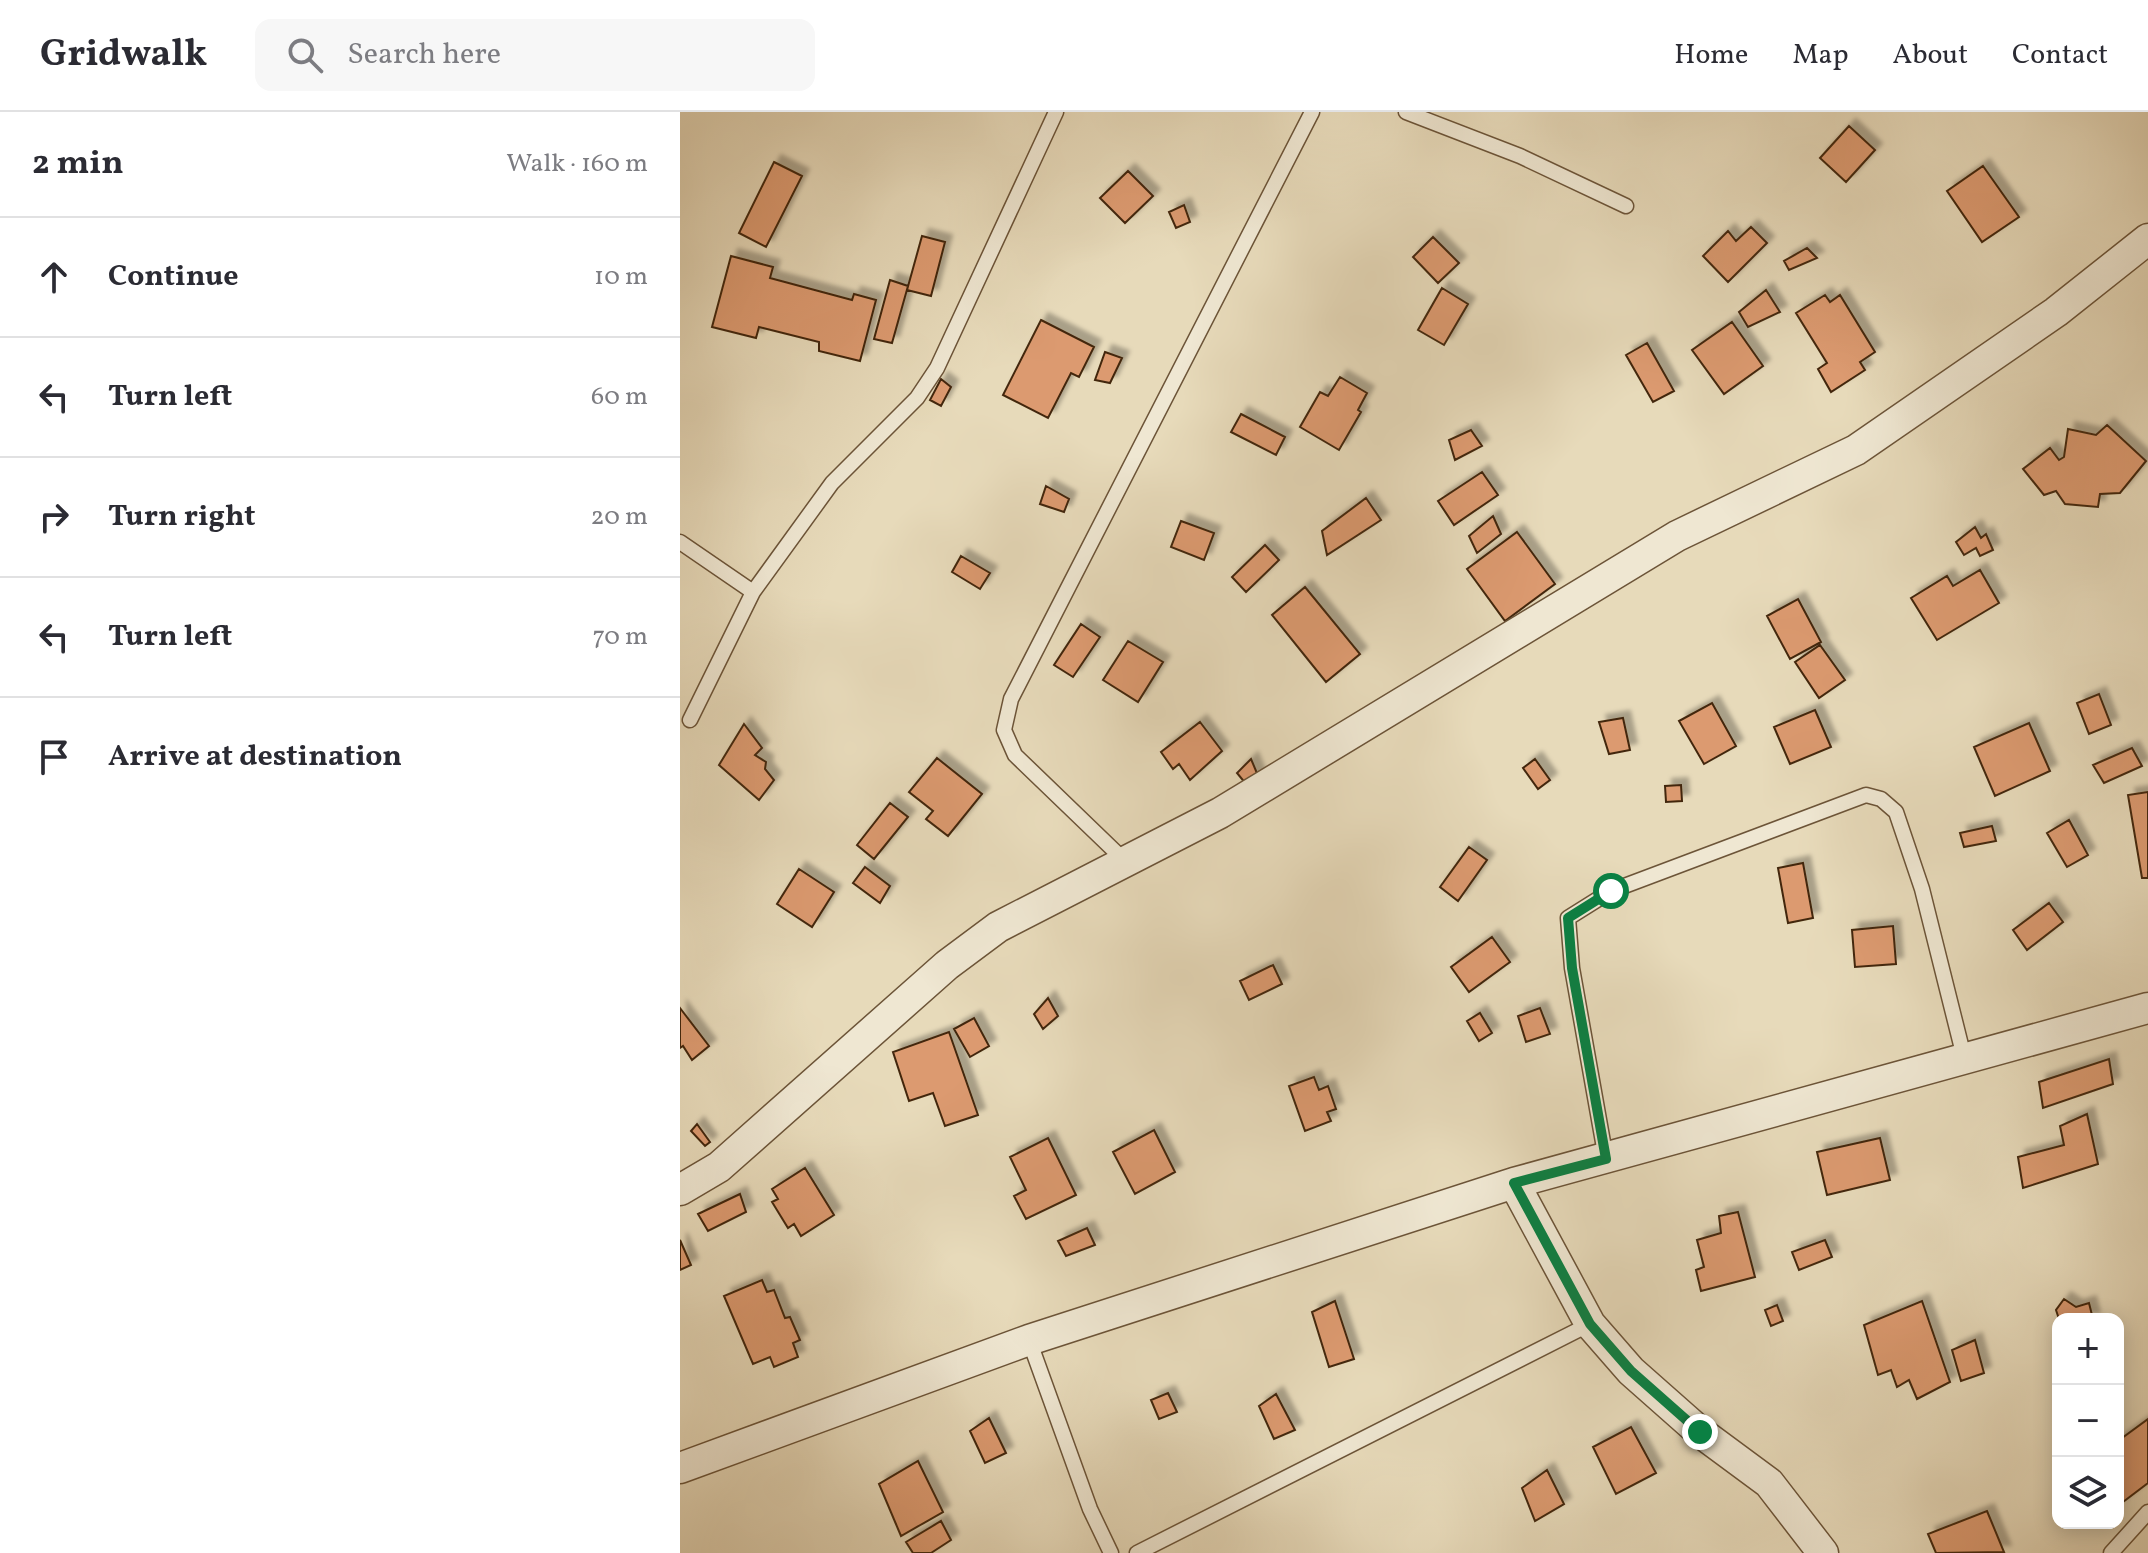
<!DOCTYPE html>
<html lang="en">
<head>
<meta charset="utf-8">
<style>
	:root { --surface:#fff; --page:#f7f7f7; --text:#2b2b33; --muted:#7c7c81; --line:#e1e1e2 }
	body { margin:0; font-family:Vollkorn,serif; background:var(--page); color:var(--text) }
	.controls { position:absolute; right:24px; bottom:24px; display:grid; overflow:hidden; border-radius:16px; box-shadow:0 4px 20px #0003 }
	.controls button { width:72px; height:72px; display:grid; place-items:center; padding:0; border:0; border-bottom:2px solid var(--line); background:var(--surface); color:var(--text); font:40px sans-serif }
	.stop { position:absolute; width:24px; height:24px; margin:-18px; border:6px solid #0b8043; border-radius:50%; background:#fff }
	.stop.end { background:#0b8043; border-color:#fff; box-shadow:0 2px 8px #0008 }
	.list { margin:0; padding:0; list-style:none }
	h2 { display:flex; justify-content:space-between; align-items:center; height:104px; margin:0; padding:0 32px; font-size:34px }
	h2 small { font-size:26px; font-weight:400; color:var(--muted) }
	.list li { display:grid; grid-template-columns:52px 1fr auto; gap:24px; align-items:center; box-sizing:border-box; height:120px; padding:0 32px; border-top:2px solid var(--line) }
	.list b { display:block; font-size:30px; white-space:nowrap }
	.list em { font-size:26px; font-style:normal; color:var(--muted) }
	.icon { flex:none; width:44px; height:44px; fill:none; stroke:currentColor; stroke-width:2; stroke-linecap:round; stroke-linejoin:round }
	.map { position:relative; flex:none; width:1468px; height:1441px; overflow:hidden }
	header { display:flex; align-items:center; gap:48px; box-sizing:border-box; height:112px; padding:0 40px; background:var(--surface); border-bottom:2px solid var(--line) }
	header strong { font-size:38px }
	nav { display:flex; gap:44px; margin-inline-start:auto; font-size:28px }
	.search { width:560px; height:72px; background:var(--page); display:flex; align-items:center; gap:20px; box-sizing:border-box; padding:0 28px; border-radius:16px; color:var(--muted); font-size:30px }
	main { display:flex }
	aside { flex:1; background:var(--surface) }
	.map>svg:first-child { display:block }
</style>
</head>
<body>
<header>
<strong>Gridwalk</strong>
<div class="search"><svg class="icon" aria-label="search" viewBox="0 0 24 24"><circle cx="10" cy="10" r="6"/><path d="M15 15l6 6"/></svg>Search here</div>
<nav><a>Home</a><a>Map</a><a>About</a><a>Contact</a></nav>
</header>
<main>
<aside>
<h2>2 min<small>Walk · 160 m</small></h2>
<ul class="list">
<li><svg class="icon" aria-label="ahead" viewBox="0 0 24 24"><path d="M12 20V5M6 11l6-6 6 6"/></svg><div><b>Continue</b></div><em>10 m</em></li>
<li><svg class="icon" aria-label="left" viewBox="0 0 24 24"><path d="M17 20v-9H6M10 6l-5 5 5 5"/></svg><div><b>Turn left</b></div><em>60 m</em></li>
<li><svg class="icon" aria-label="right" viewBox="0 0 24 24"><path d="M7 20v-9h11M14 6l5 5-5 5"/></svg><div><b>Turn right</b></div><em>20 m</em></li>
<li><svg class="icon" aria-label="left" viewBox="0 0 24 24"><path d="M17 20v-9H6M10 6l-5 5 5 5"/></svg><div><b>Turn left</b></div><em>70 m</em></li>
<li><svg class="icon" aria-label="arrive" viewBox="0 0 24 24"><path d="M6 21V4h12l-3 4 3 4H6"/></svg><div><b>Arrive at destination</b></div></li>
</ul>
</aside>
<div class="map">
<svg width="1468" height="1441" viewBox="0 0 1468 1441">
	<defs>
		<filter id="shadow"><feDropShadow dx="7" dy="-7" stdDeviation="2" flood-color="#0004"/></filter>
	</defs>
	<rect width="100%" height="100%" fill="#e7daba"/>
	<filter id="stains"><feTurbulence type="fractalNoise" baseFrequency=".0025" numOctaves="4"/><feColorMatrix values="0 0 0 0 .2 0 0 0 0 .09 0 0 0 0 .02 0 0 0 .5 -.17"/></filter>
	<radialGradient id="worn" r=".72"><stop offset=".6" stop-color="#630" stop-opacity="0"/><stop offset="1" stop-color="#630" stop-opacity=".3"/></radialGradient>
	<path fill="#dc9a6f" stroke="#43270c" stroke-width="2" filter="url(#shadow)" d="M 1169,14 L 1195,38 L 1166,70 L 1140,46 Z
		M 94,50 L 122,64 L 86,135 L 59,121 Z
		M 1303,54 L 1339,105 L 1302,130 L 1267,79 Z
		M 448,59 L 473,84 L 445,111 L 420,86 Z
		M 504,93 L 510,110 L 496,116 L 489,100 Z
		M 1071,115 L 1087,131 L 1048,170 L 1023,144 L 1048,119 L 1056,129 Z
		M 242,124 L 265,130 L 251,184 L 227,178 Z
		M 753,125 L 779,151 L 758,171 L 733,145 Z
		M 1127,136 L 1137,146 L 1109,158 L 1104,149 Z
		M 51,144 L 93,155 L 90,166 L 172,188 L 174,182 L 196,188 L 180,249 L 139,239 L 139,230 L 79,215 L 76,226 L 32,215 Z
		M 210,168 L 228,174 L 212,231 L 194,227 Z
		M 762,176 L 788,192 L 764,233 L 738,218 Z
		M 1086,178 L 1100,200 L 1068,215 L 1059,200 Z
		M 1145,183 L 1150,190 L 1160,183 L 1195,240 L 1180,250 L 1185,258 L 1151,280 L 1138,257 L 1147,251 L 1116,201 Z
		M 361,208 L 414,235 L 399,265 L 391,261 L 368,306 L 323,283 Z
		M 1052,210 L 1083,254 L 1044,282 L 1012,238 Z
		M 967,231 L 994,279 L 973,290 L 946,243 Z
		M 425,240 L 442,246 L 430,271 L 415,268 Z
		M 660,265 L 687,281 L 678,298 L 681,300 L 659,338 L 620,315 L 640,280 L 648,284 Z
		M 261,267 L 271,275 L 261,294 L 250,288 Z
		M 561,302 L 605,325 L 596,343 L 551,320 Z
		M 1427,313 L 1466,349 L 1440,381 L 1420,382 L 1418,395 L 1385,392 L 1376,379 L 1364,383 L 1343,357 L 1370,336 L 1379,348 L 1384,345 L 1388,317 L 1416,323 Z
		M 791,318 L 802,334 L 775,348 L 769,328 Z
		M 802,360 L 818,383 L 774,413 L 758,389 Z
		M 366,374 L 389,387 L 384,400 L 360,392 Z
		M 686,386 L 701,408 L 647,443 L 642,419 Z
		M 813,404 L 821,422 L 797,441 L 789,424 Z
		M 501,409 L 534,421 L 524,448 L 491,435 Z
		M 1295,415 L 1301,426 L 1306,422 L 1313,438 L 1300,444 L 1296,436 L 1284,443 L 1276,430 Z
		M 837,420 L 875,472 L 825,509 L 787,457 Z
		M 585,433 L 599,448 L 566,480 L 552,465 Z
		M 281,444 L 310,461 L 300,477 L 272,460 Z
		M 1300,458 L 1319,491 L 1257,528 L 1231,486 L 1267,464 L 1273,474 Z
		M 625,475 L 680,542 L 646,570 L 592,503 Z
		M 1118,487 L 1141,530 L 1110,547 L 1087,504 Z
		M 401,512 L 420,525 L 393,565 L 374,553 Z
		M 448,529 L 483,550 L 458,590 L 423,568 Z
		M 1140,533 L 1165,568 L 1139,586 L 1115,550 Z
		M 1419,582 L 1431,613 L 1409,622 L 1397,591 Z
		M 1032,591 L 1056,634 L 1024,652 L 999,609 Z
		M 1135,598 L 1151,635 L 1110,652 L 1094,615 Z
		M 943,606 L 950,638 L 929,642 L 919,610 Z
		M 520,610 L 542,639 L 510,668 L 499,652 L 493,657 L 481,640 Z
		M 1349,611 L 1370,659 L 1315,684 L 1294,635 Z
		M 64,612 L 82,636 L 75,643 L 86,650 L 85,657 L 94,668 L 79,688 L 39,653 Z
		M 1452,636 L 1462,654 L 1424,671 L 1413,653 Z
		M 257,646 L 302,682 L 268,724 L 246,707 L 253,699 L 229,680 Z
		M 571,647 L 579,666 L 566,672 L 557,661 Z
		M 855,647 L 870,668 L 858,677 L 843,656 Z
		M 1001,673 L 1002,689 L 986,690 L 985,674 Z
		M 1468,680 L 1468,766 L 1462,766 L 1448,683 Z
		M 210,691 L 228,705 L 194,747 L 177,733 Z
		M 1389,708 L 1408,743 L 1387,755 L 1367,721 Z
		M 1312,714 L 1316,729 L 1284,735 L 1280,721 Z
		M 789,735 L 807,748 L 778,789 L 760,775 Z
		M 1123,751 L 1133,806 L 1108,811 L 1098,756 Z
		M 185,755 L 210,774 L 200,791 L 173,771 Z
		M 119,757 L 154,780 L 132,815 L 97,792 Z
		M 1369,791 L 1383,810 L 1347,838 L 1333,818 Z
		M 1213,814 L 1216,852 L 1175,855 L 1172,818 Z
		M 812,825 L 830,850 L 789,880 L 771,855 Z
		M 593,853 L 602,872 L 569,888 L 560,869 Z
		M 368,886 L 378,904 L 363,917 L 354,902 Z
		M 0,896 L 29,934 L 12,948 L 3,934 L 0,936 Z
		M 860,896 L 870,922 L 846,930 L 838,904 Z
		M 800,901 L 812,921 L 799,929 L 787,909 Z
		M 294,906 L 309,934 L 290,945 L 274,917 Z
		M 269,920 L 298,1003 L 265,1014 L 253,981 L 229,989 L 213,940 Z
		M 1429,947 L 1433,972 L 1363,996 L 1359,970 Z
		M 634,965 L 639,978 L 648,974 L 656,997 L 647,1000 L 651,1009 L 625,1019 L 609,974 Z
		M 1407,1002 L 1418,1052 L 1343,1076 L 1338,1045 L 1384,1033 L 1380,1014 Z
		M 17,1012 L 30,1030 L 25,1034 L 11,1019 Z
		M 474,1018 L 495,1060 L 455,1082 L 433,1040 Z
		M 368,1026 L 396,1083 L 346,1107 L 334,1084 L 346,1078 L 330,1045 Z
		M 1200,1026 L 1210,1068 L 1147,1083 L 1137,1040 Z
		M 125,1056 L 154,1103 L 121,1124 L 114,1112 L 108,1116 L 92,1090 L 98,1087 L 92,1077 Z
		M 60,1082 L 66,1100 L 28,1119 L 18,1102 Z
		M 1058,1100 L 1075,1165 L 1021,1179 L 1016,1158 L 1024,1155 L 1017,1128 L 1041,1121 L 1039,1104 Z
		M 407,1116 L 415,1133 L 386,1144 L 378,1129 Z
		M 0,1128 L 11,1153 L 0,1158 Z
		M 1145,1128 L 1152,1145 L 1119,1158 L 1112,1140 Z
		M 82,1168 L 87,1180 L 94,1178 L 105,1206 L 110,1205 L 120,1228 L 113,1231 L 118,1245 L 94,1255 L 90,1245 L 73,1252 L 44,1184 Z
		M 1384,1187 L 1396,1195 L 1409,1191 L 1413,1207 L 1379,1207 L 1376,1198 Z
		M 655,1189 L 674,1247 L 649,1255 L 632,1200 Z
		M 1242,1189 L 1270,1270 L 1237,1287 L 1229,1268 L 1217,1275 L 1211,1258 L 1198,1263 L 1184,1213 Z
		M 1097,1193 L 1103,1209 L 1091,1214 L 1085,1198 Z
		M 1295,1228 L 1304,1261 L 1281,1269 L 1272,1238 Z
		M 488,1281 L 497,1300 L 479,1307 L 471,1288 Z
		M 596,1282 L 615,1318 L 594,1327 L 579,1294 Z
		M 309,1306 L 326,1341 L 305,1351 L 290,1319 Z
		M 1468,1307 L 1468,1371 L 1439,1393 L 1438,1329 Z
		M 951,1315 L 976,1361 L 936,1382 L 913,1335 Z
		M 238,1349 L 263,1400 L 221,1424 L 199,1372 Z
		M 867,1358 L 884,1392 L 855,1409 L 842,1376 Z
		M 1307,1399 L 1324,1440 L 1256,1441 L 1248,1422 Z
		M 261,1409 L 271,1428 L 251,1441 L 233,1441 L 226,1430 Z"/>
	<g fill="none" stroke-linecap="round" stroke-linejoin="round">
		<defs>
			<path id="service" d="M 726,0 L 840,44 L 946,94
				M 0,430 L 73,480 L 152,371 L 237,286 L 257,256 L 376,0
				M 10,608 L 73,480
				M 445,749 L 335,643 L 324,618 L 331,587 L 632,0
				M 926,1047 L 892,856 L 888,806 L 931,779 L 1186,683 L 1201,687 L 1216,700 L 1242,777 L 1284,945
				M 349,1228 L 410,1397 L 431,1441
				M 457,1441 L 910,1212
				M 1431,1441 L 1468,1400"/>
			<path id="minor" d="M 834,1071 L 910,1212 L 951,1259 L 1020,1320 L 1089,1371 L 1143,1441
				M 0,1078 L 39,1055 L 267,853 L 318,815 L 540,701 L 997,424 L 1176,338 L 1376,200 L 1468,127
				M 0,1356 L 349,1228 L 834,1071 L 1468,896"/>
		</defs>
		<use href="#service" stroke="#6c5438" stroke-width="17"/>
		<use href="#minor" stroke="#6c5438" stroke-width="33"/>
		<use href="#service" stroke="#efe7d2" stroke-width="14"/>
		<use href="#minor" stroke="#efe7d2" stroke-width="30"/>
	</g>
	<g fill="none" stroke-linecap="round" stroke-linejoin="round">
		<path stroke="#0b8043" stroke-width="10" d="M 931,779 L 888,806 L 892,856 L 926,1047 L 834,1071 L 910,1212 L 951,1259 L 1020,1320"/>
	</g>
	<rect width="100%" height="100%" filter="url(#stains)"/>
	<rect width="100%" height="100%" fill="url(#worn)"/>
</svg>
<div class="controls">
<button>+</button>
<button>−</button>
<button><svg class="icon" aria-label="layers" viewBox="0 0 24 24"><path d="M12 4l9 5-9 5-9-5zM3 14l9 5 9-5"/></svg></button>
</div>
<div class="stop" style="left:931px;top:779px"></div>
<div class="stop end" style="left:1020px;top:1320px"></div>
</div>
</main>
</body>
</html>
